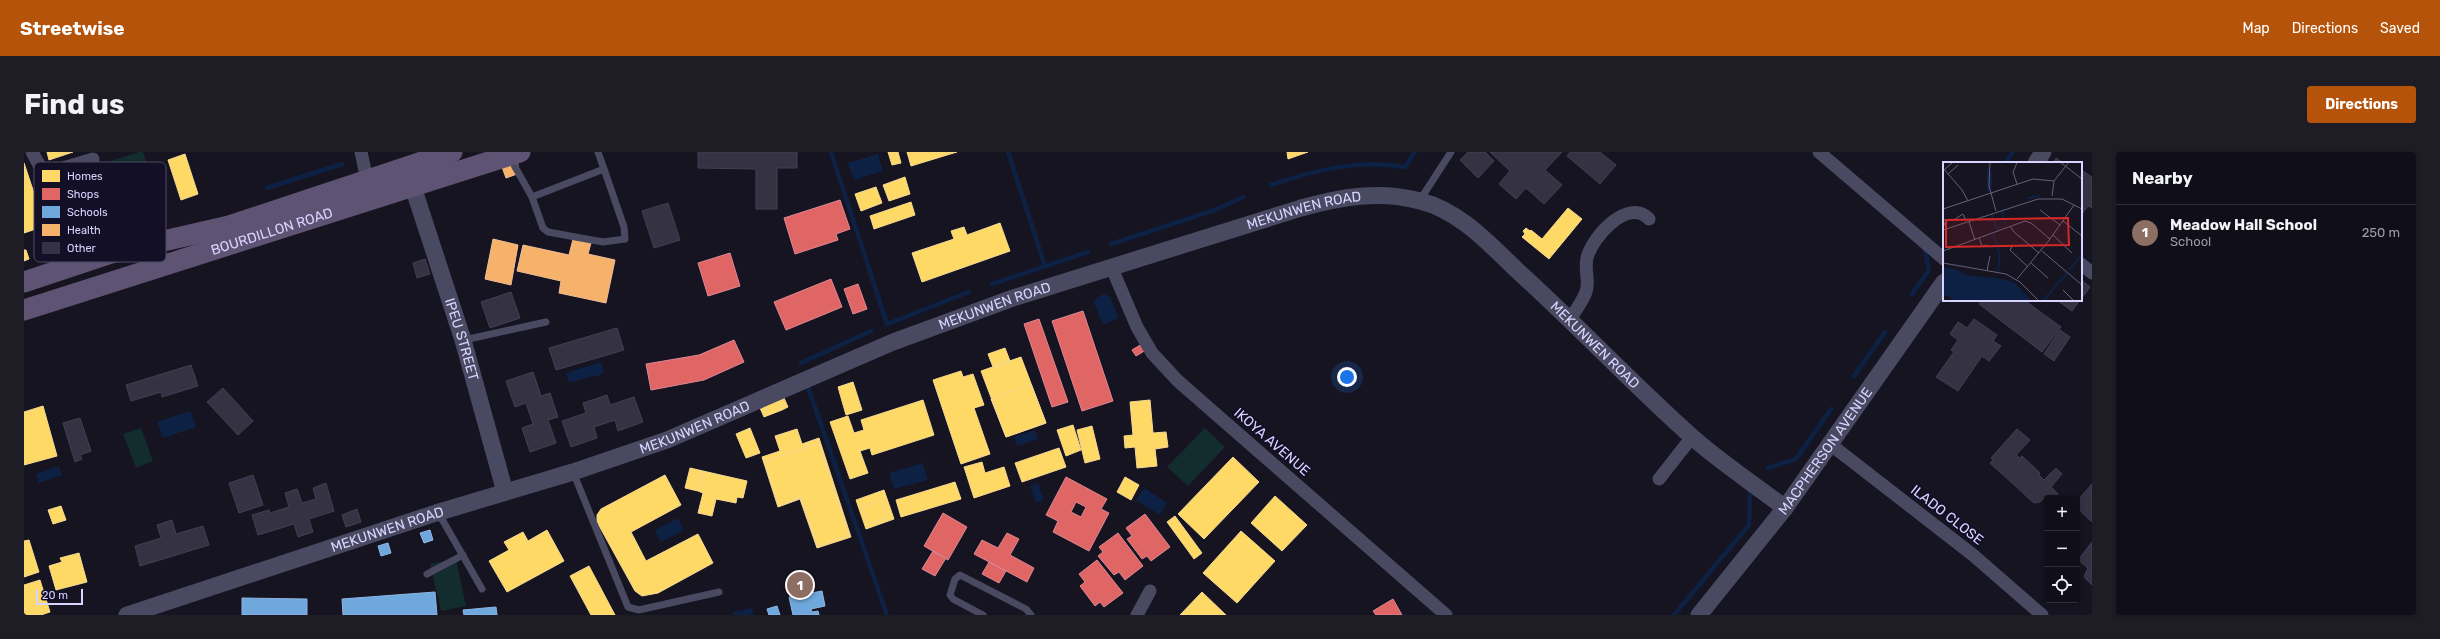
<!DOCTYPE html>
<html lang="en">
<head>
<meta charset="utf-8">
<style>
	:root { --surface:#100f19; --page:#1e1d26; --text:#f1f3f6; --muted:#9c9ca2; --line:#302f38; --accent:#b45309 }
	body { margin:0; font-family:Rubik,sans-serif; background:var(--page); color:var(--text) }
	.controls { position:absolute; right:12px; bottom:12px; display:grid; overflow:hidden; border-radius:4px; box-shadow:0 2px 6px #0003 }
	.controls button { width:36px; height:36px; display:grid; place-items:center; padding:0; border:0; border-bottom:1px solid var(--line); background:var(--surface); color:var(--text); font:20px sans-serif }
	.scale { position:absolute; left:12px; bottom:10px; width:47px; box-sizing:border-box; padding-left:4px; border:2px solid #d9d4ff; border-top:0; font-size:11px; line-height:14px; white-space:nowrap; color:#d9d4ff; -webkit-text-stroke:3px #130f26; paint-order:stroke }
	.you { position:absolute; left:1323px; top:225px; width:14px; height:14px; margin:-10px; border:3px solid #fff; border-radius:50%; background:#1a73e8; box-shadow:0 0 0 6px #1a73e833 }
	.badge { display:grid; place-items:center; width:26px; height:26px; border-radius:50%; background:var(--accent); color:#fff; font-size:13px; font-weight:700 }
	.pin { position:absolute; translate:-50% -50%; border:2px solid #fff; box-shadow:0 1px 4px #0006 }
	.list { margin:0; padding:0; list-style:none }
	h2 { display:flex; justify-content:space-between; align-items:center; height:52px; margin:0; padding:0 16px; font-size:17px }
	h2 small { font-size:13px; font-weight:400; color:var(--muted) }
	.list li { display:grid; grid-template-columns:26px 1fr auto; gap:12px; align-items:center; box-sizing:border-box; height:56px; padding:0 16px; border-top:1px solid var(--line) }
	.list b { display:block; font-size:15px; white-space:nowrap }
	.list p { margin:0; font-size:13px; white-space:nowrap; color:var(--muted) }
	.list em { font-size:13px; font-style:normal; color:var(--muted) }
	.icon { flex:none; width:22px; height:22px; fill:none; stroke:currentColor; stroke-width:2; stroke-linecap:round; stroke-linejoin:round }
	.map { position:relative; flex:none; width:2068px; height:463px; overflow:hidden; border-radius:4px }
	header { display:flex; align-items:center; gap:24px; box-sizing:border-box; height:56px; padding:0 20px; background:var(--accent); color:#fff }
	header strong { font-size:19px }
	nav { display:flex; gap:22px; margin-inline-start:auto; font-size:14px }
	.intro { display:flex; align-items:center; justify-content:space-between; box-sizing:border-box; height:96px; padding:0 24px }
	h1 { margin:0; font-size:28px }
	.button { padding:10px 18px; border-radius:4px; background:var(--accent); color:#fff; font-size:14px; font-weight:700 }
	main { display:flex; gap:24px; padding:0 24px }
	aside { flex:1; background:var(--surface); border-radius:4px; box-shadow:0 2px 6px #0003 }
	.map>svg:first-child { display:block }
</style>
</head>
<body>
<header>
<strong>Streetwise</strong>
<nav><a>Map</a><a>Directions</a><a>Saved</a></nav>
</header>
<div class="intro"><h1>Find us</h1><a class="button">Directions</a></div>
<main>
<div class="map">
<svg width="2068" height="463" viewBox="0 0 2068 463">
	<rect width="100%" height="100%" fill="#161421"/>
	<path fill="#132c2d" d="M 115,0 L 119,0 L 126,22 L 73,39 L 65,16 Z
		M 117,276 L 129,309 L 112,316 L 99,282 Z
		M 1181,276 L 1201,295 L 1164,334 L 1143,315 Z
		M 432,407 L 442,454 L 417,459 L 406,412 Z"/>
	<path fill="#0d2144" d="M 854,2 L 859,19 L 830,28 L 824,11 Z
		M 1080,142 L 1086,145 L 1095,166 L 1079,173 L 1070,151 L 1072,146 Z
		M 577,210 L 580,220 L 574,224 L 569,224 L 545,231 L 542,221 Z
		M 166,259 L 172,275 L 139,286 L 133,270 Z
		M 1011,278 L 1014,287 L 993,294 L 990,285 Z
		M 899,311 L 904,328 L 870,337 L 865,321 Z
		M 35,314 L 38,323 L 15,331 L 12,322 Z
		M 1014,331 L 1020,348 L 1012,351 L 1006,334 Z
		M 1120,336 L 1143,351 L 1136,363 L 1112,348 Z
		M 654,366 L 660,378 L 637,390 L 631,378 Z
		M 728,456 L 729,463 L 710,463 L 709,460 Z"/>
	<path fill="#ffd966" stroke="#f4d894" d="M 23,0 L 49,0 L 25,8 Z
		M 864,0 L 874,0 L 877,11 L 868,13 Z
		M 883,0 L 933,0 L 887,14 Z
		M 1263,0 L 1284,0 L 1264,7 Z
		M 161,2 L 174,42 L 157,48 L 144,8 Z
		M 0,11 L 21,74 L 0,81 Z
		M 881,25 L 886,42 L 865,49 L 859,33 Z
		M 852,35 L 858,51 L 837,59 L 831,42 Z
		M 887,50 L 891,63 L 850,77 L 846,64 Z
		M 1544,56 L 1558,67 L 1525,107 L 1498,85 L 1501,82 L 1499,79 L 1502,76 L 1506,79 L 1507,78 L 1518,87 Z
		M 976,71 L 986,99 L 898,130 L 888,101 L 930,87 L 927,79 L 940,75 L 943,83 Z
		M 0,98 L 2,98 L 5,107 L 0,109 Z
		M 981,196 L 986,209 L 969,215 L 964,202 Z
		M 997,205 L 1022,271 L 982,285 L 957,219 Z
		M 937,219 L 939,225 L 949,222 L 960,253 L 950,256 L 966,302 L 937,312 L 909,228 Z
		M 829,230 L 838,258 L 822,263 L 814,235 Z
		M 1007,232 L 1022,271 L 982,285 L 967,247 Z
		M 760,246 L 764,255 L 758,258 L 754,248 Z
		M 754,248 L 758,258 L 745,263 L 741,254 Z
		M 899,248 L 910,283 L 848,303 L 846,296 L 836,299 L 844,321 L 826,327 L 806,270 L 824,264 L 830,281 L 840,278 L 837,268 Z
		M 1126,248 L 1129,281 L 1142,280 L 1144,295 L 1131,297 L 1133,314 L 1113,316 L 1111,295 L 1101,296 L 1100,284 L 1109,283 L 1106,250 Z
		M 19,254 L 33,304 L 0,313 L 0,260 Z
		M 741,254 L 745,263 L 740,265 L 736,256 Z
		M 1049,273 L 1057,298 L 1042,304 L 1033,278 Z
		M 1068,274 L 1076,307 L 1061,311 L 1053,278 Z
		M 726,276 L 736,301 L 722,306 L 712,282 Z
		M 773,277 L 778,292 L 795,286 L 827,385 L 793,396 L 776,347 L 754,355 L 738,305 L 756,299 L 751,284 Z
		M 795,291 L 825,383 L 794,394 L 777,345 L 755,353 L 741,309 Z
		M 1035,296 L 1042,315 L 998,330 L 991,311 Z
		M 1209,305 L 1235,330 L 1180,387 L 1154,362 Z
		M 958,310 L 961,321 L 980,315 L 986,334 L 950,346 L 940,315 Z
		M 666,316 L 679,319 L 674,339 L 661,336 Z
		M 679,319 L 723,329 L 719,346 L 713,345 L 712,351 L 692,347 L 688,364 L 674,361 L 679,341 L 674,339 Z
		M 641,323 L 657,353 L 607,380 L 622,409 L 674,382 L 689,411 L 634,441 L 618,444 L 611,439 L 573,370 L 573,363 L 577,357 Z
		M 1101,325 L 1115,333 L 1107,348 L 1093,340 Z
		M 931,330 L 937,347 L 877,365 L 872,348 Z
		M 860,338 L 870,367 L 842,377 L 832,348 Z
		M 1251,344 L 1283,373 L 1258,399 L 1227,371 Z
		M 858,348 L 864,366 L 844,372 L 838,355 Z
		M 37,354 L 42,368 L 29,372 L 24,358 Z
		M 1151,364 L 1178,401 L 1170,407 L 1143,370 Z
		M 523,378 L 540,409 L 483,440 L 465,409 L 485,398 L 480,390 L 499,380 L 504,389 Z
		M 1217,379 L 1251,409 L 1213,451 L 1179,421 Z
		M 5,388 L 15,420 L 0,425 L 0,389 Z
		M 55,401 L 63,430 L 32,438 L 25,414 L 38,410 L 36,406 Z
		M 565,414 L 591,463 L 567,463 L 546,424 Z
		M 16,428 L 26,460 L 17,463 L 0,463 L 0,433 Z
		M 1178,440 L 1202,463 L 1156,463 Z"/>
	<path fill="#e06666" stroke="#de8794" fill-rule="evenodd" d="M 816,48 L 826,77 L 812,82 L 814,88 L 771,102 L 760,66 Z
		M 706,101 L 716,134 L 684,144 L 674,111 Z
		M 807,127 L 818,155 L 762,178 L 750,150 Z
		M 834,132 L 843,157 L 829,162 L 820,137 Z
		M 1059,159 L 1089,249 L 1058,259 L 1028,169 Z
		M 1015,167 L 1044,250 L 1028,255 L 1000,172 Z
		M 710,188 L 720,210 L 680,228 L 627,238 L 622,212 L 675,203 Z
		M 1118,192 L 1122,198 L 1112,204 L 1108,198 Z
		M 1042,325 L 1083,347 L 1077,357 L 1085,361 L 1065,399 L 1029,380 L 1034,369 L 1022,363 ZM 1052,350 L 1062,355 L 1057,365 L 1047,360 Z
		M 919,361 L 943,375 L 924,408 L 900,394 Z
		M 1121,362 L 1146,395 L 1127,409 L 1123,404 L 1118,407 L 1103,387 L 1108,384 L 1102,376 Z
		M 983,381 L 995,387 L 986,403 L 1010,416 L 1003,430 L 950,402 L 958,388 L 974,396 Z
		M 1094,381 L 1119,414 L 1101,428 L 1095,420 L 1090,423 L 1074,404 L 1079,400 L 1075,395 Z
		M 909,399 L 922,406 L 911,424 L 898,417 Z
		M 1073,408 L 1099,441 L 1080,455 L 1076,450 L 1071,454 L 1056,434 L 1061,430 L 1055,422 Z
		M 965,410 L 982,419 L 975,431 L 958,422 Z
		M 1369,447 L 1378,463 L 1352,463 L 1349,459 Z"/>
	<path fill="#6fa8dc" stroke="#8fb5e6" d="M 406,378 L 409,388 L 400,391 L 396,381 Z
		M 364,391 L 367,401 L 357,404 L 354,394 Z
		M 798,439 L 801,454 L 787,457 L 788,460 L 794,459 L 795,463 L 769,463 L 765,445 Z
		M 411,440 L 413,463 L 319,463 L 318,447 Z
		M 218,446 L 283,447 L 283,463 L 218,463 Z
		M 753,454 L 756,463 L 745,463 L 743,457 Z
		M 472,455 L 473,463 L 440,463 L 439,458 Z"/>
	<path fill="#f6b26b" stroke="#edbc97" d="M 493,10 L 496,21 L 482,26 L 478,15 Z
		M 469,87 L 494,93 L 487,133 L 461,127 Z
		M 549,87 L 567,91 L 564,102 L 591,108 L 582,151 L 535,141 L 537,129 L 493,119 L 499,93 L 545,103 Z"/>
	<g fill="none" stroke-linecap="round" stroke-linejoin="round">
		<path stroke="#0d2144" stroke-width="4.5" d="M 807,0 L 863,172 L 945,140
			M 984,0 L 1021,114
			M 1981,11 L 1988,1
			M 1247,33 C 1291,18 1335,7 1381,15 L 1391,0
			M 243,36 L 318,12
			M 1919,64 L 1920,64
			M 1087,92 L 1191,58 L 1219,45
			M 968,132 L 1064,100
			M 1888,142 L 1905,118 L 1900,94
			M 777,211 L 847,179
			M 1830,224 L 1861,180
			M 784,235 L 863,463
			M 1744,316 L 1772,307 L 1807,257
			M 1650,463 L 1725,373 L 1726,340"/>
	</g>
	<path fill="#343243" stroke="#433f54" d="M 674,0 L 773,0 L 773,16 L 753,16 L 753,57 L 732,57 L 732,17 L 674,16 Z
		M 1444,0 L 1461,0 L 1470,9 L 1454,26 L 1436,8 Z
		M 1466,0 L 1538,0 L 1521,18 L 1538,33 L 1520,52 L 1502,36 L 1492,47 L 1475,32 L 1486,19 Z
		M 1546,0 L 1576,0 L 1592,13 L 1576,32 L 1543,4 Z
		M 2032,6 L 2039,11 L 2029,11 Z
		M 2057,18 L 2068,25 L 2068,56 L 2064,54 L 2058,62 Z
		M 644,51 L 656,88 L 630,96 L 618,59 Z
		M 401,107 L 406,122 L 393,126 L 389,111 Z
		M 2057,128 L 2066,135 L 2057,147 Z
		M 487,140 L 496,166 L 466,176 L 457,150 Z
		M 1958,148 L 2000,148 L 2037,175 L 2018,200 L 1955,152 Z
		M 2033,148 L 2056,148 L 2048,159 Z
		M 1950,167 L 1973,183 L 1969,189 L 1977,194 L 1965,209 L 1958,204 L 1934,239 L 1912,225 L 1930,200 L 1927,198 L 1934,188 L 1926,182 L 1934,170 L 1943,176 Z
		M 593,176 L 600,198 L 532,218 L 525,196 Z
		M 2036,178 L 2046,185 L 2030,209 L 2020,202 Z
		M 167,213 L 174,234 L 138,245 L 137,240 L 107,249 L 102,233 Z
		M 509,220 L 517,244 L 526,241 L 534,265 L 524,268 L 532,291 L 506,300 L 498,276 L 509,272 L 502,251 L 491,255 L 482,229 Z
		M 199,236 L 229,269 L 214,283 L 183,250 Z
		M 583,243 L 586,253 L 610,245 L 619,270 L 594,279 L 591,268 L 570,275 L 573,286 L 547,295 L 538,269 L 562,261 L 559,251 Z
		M 56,266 L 67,299 L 56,303 L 58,307 L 51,310 L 39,271 Z
		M 1993,277 L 2006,288 L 1992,303 L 1996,306 L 1998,304 L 2016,321 L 2015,323 L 2020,328 L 2032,316 L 2038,322 L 2027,335 L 2034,342 L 2031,346 L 2021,345 L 2016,350 L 2010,351 L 1966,311 L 1969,308 L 1967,306 Z
		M 229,323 L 239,353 L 215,361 L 205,331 Z
		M 302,331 L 310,359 L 285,367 L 289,380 L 274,385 L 270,372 L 234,383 L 228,363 L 245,358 L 246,361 L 265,355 L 261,341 L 273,337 L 278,351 L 292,347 L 289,336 Z
		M 2068,332 L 2068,370 L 2053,356 L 2053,349 Z
		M 333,357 L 337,370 L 322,375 L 318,363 Z
		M 148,368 L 152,382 L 179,374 L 185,393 L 116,414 L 111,394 L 137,386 L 133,373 Z
		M 2068,390 L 2068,433 L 2060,425 L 2064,416 L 2054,408 Z"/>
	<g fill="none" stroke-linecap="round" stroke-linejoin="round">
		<path stroke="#4a4962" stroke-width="7" d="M 574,0 L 580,17
			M 486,6 L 508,45 L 580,17 L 600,75 L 601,87 L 579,90 L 524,80 L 519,76 L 508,45
			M 1396,48 L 1427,0
			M 440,188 L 522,170
			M 549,320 L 604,455 L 615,458 L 695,440
			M 413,362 L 419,369 L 458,437
			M 403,422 L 439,403
			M 959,463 L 929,447 L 926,443 L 931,427 L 936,423 L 1002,457 L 1007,463"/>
		<path stroke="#4a4962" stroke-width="13" d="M 8,0 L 18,18 L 22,21 L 69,7
			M 337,0 L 343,28
			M 1795,0 L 1920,107
			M 2057,112 L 2068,121
			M 1087,114 L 1113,175 L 1128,201 L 1154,229 L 1422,463
			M 1546,167 C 1552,158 1558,150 1562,140 C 1566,129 1560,118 1563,106 C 1568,85 1604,45 1625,67
			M 1806,292 L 1949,403 L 2018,463
			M 1635,327 L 1668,285
			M 1113,463 L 1126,439"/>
		<g stroke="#4a4962" stroke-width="17">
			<path d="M 2012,11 L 2019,0"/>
			<path id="s1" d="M 389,35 L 439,188 L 481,340"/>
			<path id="s2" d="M 103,463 L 412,361 L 549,320 L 643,288 L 869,190 L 989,146 L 1277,56 C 1317,45 1355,38 1396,49 C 1437,59 1467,94 1497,122 C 1555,175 1609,232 1667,284 C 1696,310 1730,332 1761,356"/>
			<path id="s3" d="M 1675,463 L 1761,356 L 1920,130"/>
		</g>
		<g stroke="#5e5373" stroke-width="21">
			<path d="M 0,130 L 87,101 L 205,74 L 428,0"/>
			<path id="s4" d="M 0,158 L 496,0"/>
		</g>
	</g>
	<g text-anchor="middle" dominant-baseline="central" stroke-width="4" stroke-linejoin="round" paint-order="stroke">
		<g font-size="14" fill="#d9d4ff" stroke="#130f26">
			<text stroke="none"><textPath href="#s2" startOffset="1246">MEKUNWEN ROAD</textPath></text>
			<text stroke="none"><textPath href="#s4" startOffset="260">BOURDILLON ROAD</textPath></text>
			<text stroke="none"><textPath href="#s2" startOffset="922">MEKUNWEN ROAD</textPath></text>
			<text stroke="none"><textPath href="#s1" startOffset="160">IPEU STREET</textPath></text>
			<text stroke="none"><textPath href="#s2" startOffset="1593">MEKUNWEN ROAD</textPath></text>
			<text stroke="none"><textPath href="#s2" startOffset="598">MEKUNWEN ROAD</textPath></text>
			<text transform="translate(1248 290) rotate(41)">IKOYA AVENUE</text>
			<text stroke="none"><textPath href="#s3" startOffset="207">MACPHERSON AVENUE</textPath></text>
			<text transform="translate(1923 363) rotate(38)">ILADO CLOSE</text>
			<text stroke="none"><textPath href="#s2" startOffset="274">MEKUNWEN ROAD</textPath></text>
		</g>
	</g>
	<g transform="translate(1919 10)">
		<rect width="139" height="139" fill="#161421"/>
		<path d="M 0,105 L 15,108 L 23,113 L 61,117 L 73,122 L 88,139 L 11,139 L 5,133 L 0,134 Z" fill="#0d2144"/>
		<path fill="none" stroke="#0d2144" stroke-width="2" d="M 45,5 L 45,30M 48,26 L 48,10M 84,36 L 97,34M 59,50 L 63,64M 49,53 L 54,67 L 59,65M 50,72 L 57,93 L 55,109M 126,108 L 139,93M 0,119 L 8,119 L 57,139M 0,120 L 8,120 L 51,139M 0,121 L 8,121 L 47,139M 0,123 L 8,122 L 42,139M 0,124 L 8,124 L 37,139M 0,126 L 11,128 L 27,139M 0,128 L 11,129 L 25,139M 0,129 L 10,130 L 23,139M 0,131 L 7,131 L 21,139M 0,133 L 9,133 L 17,139M 100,139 L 124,111"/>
		<path fill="none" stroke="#64617a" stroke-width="1" d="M 47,0 L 46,24 L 53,49M 117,0 L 139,17M 74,1 L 70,10 L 74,22M 0,6 L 19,28 L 25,39M 0,9 L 10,0M 5,12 L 15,3M 109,34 L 111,19 L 126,0M 0,47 L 90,17 L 111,19M 97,48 L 117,63M 12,57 L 20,52 L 23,59M 120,59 L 139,74M 26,60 L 32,78M 67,64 L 71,70 L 96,91M 3,66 L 0,58 L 7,58M 0,68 L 95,37 L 119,37 L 139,47M 110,73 L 129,91M 36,76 L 39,84 L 44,83M 70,83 L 67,88 L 85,105M 0,89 L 82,59 L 88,61 L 107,77M 99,89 L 139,123M 0,101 L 63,112 L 77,120 L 96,139M 88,101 L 105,116M 44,109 L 47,94M 74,117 L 107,77 L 131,43M 120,128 L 131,139"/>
		<path fill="#d62828" fill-opacity="0.15" stroke="#d62828" stroke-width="2" d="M 125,56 L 126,83 L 3,85 L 3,58 Z"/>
		<rect width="139" height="139" fill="none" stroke="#d9d4ff" stroke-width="2"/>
	</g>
	<rect x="10" y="10" width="132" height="100" rx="6" fill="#130f26" stroke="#4e4a67" stroke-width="1"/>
	<rect x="18" y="18" width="18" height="12" fill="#ffd966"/>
	<rect x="18" y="36" width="18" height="12" fill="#e06666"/>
	<rect x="18" y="54" width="18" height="12" fill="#6fa8dc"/>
	<rect x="18" y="72" width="18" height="12" fill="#f6b26b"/>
	<rect x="18" y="90" width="18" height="12" fill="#343243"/>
	<g font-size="11" fill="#d9d4ff">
		<text x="43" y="28">Homes</text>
		<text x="43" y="46">Shops</text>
		<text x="43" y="64">Schools</text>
		<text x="43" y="82">Health</text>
		<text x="43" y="100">Other</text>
	</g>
</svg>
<div class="controls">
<button>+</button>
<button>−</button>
<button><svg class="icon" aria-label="locate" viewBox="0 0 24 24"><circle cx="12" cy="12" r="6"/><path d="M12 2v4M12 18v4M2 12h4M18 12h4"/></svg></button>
</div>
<div class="scale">20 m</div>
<div class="you"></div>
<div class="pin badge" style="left:776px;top:433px;background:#8d6e63">1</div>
</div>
<aside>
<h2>Nearby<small></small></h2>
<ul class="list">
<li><span class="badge" style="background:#8d6e63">1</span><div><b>Meadow Hall School</b><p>School</p></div><em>250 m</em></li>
</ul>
</aside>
</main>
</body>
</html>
